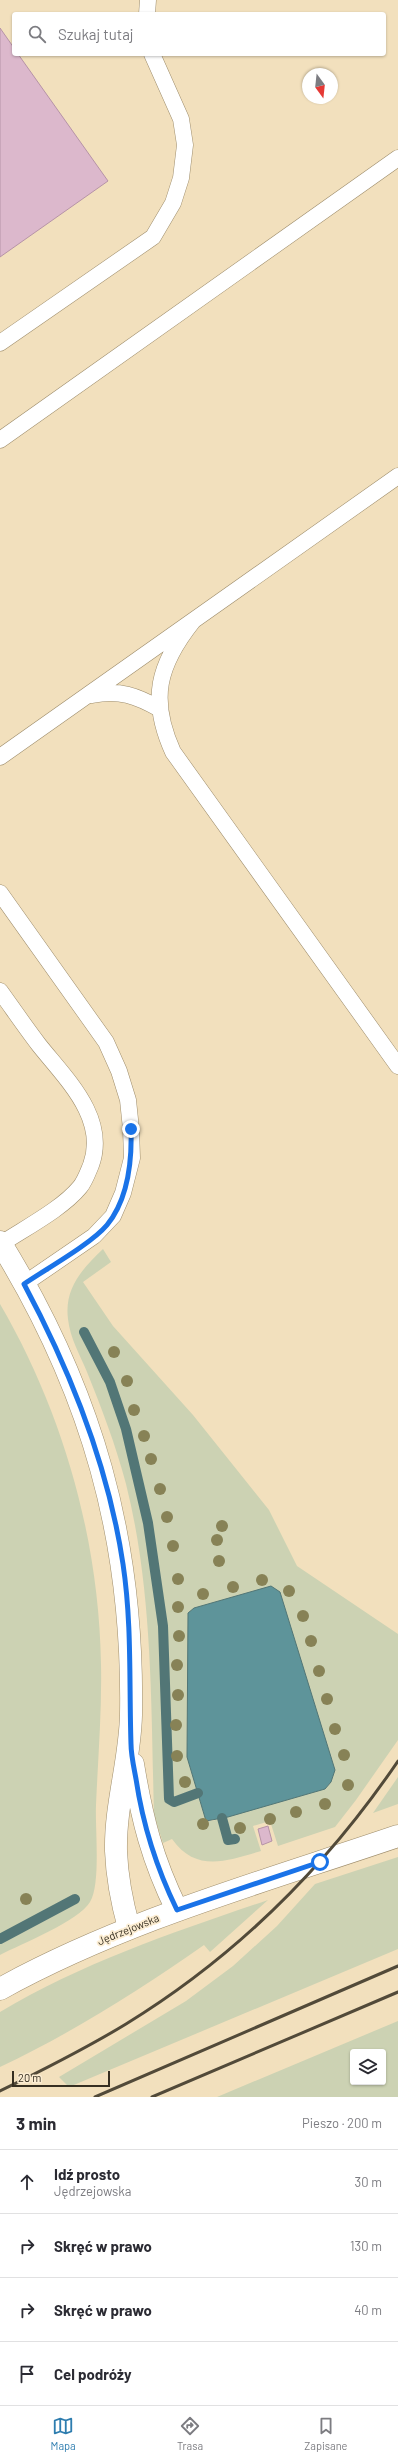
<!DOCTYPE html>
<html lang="pl">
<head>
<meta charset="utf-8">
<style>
	:root { --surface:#fff; --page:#f2f2f3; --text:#2b2b33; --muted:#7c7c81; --line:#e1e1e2; --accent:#2e7daf }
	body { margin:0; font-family:Barlow,sans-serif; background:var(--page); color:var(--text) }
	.controls { position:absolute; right:12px; bottom:12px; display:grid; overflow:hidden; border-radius:4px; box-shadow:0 1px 3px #0004 }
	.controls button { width:36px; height:36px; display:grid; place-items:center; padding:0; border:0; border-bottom:1px solid var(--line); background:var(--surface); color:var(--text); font:20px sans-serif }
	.compass { position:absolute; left:302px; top:68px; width:36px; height:36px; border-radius:50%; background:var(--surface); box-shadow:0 1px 3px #0004; rotate:165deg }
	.scale { position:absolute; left:12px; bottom:10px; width:98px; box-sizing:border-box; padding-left:4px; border:2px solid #362f21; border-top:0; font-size:11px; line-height:14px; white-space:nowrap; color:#362f21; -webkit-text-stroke:3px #fcedd2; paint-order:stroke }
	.stop { position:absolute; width:12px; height:12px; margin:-9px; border:3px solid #1a73e8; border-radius:50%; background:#fff }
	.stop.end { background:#1a73e8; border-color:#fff; box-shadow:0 1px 4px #0008 }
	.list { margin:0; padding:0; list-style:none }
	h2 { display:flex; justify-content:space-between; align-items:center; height:52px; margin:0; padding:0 16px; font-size:17px }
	h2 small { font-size:13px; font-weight:400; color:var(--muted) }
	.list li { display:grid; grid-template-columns:26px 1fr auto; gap:12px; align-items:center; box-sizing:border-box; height:64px; padding:0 16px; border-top:1px solid var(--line) }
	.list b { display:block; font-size:15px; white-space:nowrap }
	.list p { margin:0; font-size:13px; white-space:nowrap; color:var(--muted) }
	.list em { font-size:13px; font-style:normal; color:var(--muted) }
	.icon { flex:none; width:22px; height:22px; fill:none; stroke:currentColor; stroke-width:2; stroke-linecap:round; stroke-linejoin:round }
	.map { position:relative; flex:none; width:398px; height:2097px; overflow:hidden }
	.search { position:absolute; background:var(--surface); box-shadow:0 1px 3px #0004; left:12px; right:12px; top:12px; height:44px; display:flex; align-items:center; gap:10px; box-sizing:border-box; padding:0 14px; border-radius:4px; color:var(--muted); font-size:15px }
	.sheet { height:308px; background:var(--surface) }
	nav { display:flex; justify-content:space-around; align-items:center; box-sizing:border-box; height:56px; border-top:1px solid var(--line); background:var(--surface); font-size:11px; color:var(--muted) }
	nav a { display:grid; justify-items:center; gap:2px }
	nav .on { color:var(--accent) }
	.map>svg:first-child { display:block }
</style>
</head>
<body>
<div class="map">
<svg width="398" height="2097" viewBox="0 0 398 2097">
	<rect width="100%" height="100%" fill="#f2e0bd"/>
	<path fill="#ccd2b3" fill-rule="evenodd" d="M 103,1249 L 111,1262 L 83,1282 L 113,1326 L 193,1415 L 269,1510 L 297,1566 L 398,1634 L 398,1740 L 356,1800 L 335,1827 L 278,1846 L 270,1821 L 253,1826 L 261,1851 C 227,1861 196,1873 172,1839 L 163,1843 L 154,1815 C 151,1705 153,1591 126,1484 C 116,1446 102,1409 87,1372 C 80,1355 70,1338 68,1319 C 64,1288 83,1268 103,1249 ZM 331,1782 L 325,1789 L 212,1821 L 206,1821 L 198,1793 Z
		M 0,1304 C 63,1412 99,1539 101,1664 C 102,1711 98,1758 96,1805 C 95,1829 101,1884 90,1902 C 79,1921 21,1944 0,1955 Z
		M 398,1777 L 398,1804 L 373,1813 Z
		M 398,1857 L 398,1949 L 69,2087 L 59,2077 L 186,2001 L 233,1966 L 277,1926 L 315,1884 Z
		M 268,1900 L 210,1952 L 204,1945 C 138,1991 72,2033 0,2067 L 0,2012 C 84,1962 177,1931 268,1900 Z
		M 398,2021 L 398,2097 L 217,2097 ZM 353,2052 L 383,2052 L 383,2082 L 353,2082 Z"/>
	<path fill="#5e949a" stroke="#527676" d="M 271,1586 L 280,1592 L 335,1770 L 331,1782 L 325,1789 L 228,1817 L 206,1821 L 187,1757 L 188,1613 L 194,1608 Z"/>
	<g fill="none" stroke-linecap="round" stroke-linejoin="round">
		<path stroke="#527676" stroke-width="10" d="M 84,1332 L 110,1382 L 126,1429 L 148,1523 L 163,1626 L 169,1799 L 174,1802 L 198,1793
			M 222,1818 L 228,1840 L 235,1839
			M 0,1939 L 75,1899"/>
	</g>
	<path fill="#dcb8cc" stroke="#b693a7" d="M 0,28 L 14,48 L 14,54 L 18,54 L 108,181 L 0,257 Z
		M 268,1826 L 272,1841 L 262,1845 L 258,1829 Z"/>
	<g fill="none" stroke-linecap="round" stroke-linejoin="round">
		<defs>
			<path id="lane" d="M 147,14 L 148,0
				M 0,343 L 153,237 L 173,203 L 181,178 L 185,145 L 181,119 L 152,54
				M 0,440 L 398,158
				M 193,621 C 158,665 149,699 173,752 L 398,1066
				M 92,695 C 119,689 137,696 160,709
				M 0,757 L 398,476
				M 0,893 L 106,1042 L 119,1071 L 128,1100 L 131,1129 L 132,1158 L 123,1193 L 113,1216 L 94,1236 L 24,1284
				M 0,991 C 13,1009 26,1028 39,1045 C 66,1079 108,1118 91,1165 C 88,1172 85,1181 80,1187 C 62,1209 25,1228 1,1244"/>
			<path id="street" d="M 0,1242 C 92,1391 134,1540 131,1715 C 130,1761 115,1805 116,1851 C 117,1877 122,1903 129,1928
				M 133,1764 C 142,1819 152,1859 177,1910"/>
			<path id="secondary" d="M 0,1989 C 125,1920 263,1882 398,1836"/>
		</defs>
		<use href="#lane" stroke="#9e8d6c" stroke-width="17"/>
		<use href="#street" stroke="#9e8d6c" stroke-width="23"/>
		<use href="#secondary" stroke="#9e8d6c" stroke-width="23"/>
		<use href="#lane" stroke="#fff" stroke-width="16"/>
		<use href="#street" stroke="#fff" stroke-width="22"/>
		<use href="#secondary" stroke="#fff" stroke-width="22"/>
		<path stroke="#524a39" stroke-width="3" d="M 0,2091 C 43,2070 85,2049 126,2024 C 235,1957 326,1867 398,1761
			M 95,2097 L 398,1966
			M 152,2097 L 398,1992"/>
	</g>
	<g fill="#878256">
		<circle cx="114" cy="1352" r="6"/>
		<circle cx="127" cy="1381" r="6"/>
		<circle cx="134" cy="1410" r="6"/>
		<circle cx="144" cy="1436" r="6"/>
		<circle cx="151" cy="1459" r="6"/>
		<circle cx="160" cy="1489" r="6"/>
		<circle cx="167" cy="1517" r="6"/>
		<circle cx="222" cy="1526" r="6"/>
		<circle cx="217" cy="1540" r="6"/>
		<circle cx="173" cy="1546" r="6"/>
		<circle cx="219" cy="1561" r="6"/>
		<circle cx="178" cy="1579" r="6"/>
		<circle cx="262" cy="1580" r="6"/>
		<circle cx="233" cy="1587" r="6"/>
		<circle cx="289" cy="1591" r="6"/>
		<circle cx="203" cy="1594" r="6"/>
		<circle cx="178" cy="1607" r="6"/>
		<circle cx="303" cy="1616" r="6"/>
		<circle cx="179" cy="1636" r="6"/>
		<circle cx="311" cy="1641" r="6"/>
		<circle cx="177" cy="1665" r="6"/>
		<circle cx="319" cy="1671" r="6"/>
		<circle cx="178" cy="1695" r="6"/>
		<circle cx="327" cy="1699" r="6"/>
		<circle cx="176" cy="1725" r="6"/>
		<circle cx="335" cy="1729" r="6"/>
		<circle cx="344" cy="1755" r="6"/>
		<circle cx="177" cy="1756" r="6"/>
		<circle cx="185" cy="1782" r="6"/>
		<circle cx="348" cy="1785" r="6"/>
		<circle cx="325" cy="1804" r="6"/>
		<circle cx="296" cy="1812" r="6"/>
		<circle cx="270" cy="1819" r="6"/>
		<circle cx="203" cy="1824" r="6"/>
		<circle cx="240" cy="1828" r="6"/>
		<circle cx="26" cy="1899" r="6"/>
	</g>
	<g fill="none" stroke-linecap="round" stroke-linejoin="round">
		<path stroke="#1a73e8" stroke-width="5" d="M 131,1129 C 132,1160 128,1199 107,1225 C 91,1244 46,1269 24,1284 C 71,1372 108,1464 123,1564 C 132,1624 129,1683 131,1744 C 131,1755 134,1768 136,1779 C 143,1826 156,1867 177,1910 L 320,1862"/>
	</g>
	<g text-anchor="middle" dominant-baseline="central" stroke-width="3.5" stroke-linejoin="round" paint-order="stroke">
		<g font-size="11" fill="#362f21" stroke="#fcedd2">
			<text transform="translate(128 1929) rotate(-22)">Jędrzejowska</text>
		</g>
	</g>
</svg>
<div class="controls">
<button><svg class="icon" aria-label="layers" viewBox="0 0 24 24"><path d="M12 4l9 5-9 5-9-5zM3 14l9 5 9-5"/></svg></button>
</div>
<svg class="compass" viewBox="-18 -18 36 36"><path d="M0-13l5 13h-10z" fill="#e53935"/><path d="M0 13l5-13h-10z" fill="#7c7c81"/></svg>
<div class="scale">20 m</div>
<div class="stop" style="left:320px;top:1862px"></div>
<div class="stop end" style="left:131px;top:1129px"></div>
<div class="search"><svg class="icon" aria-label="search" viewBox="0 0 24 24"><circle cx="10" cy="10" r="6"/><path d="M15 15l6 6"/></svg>Szukaj tutaj</div>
</div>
<section class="sheet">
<h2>3 min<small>Pieszo · 200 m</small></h2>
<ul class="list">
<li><svg class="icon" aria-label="ahead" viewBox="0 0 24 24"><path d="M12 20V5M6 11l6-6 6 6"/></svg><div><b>Idź prosto</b><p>Jędrzejowska</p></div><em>30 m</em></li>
<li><svg class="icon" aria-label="right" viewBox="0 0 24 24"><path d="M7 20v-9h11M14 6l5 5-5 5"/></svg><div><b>Skręć w prawo</b></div><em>130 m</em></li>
<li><svg class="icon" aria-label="right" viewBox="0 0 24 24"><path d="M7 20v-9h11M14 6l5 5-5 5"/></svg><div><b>Skręć w prawo</b></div><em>40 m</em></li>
<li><svg class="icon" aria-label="arrive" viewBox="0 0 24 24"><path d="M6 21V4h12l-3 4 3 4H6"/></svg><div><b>Cel podróży</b></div></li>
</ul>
</section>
<nav>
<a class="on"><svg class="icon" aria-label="map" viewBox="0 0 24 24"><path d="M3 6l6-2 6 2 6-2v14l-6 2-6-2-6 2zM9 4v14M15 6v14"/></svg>Mapa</a>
<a><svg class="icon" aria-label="directions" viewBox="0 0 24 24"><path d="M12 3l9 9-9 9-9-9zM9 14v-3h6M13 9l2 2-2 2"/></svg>Trasa</a>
<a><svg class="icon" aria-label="saved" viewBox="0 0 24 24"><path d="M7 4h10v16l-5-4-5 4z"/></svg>Zapisane</a>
</nav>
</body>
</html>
